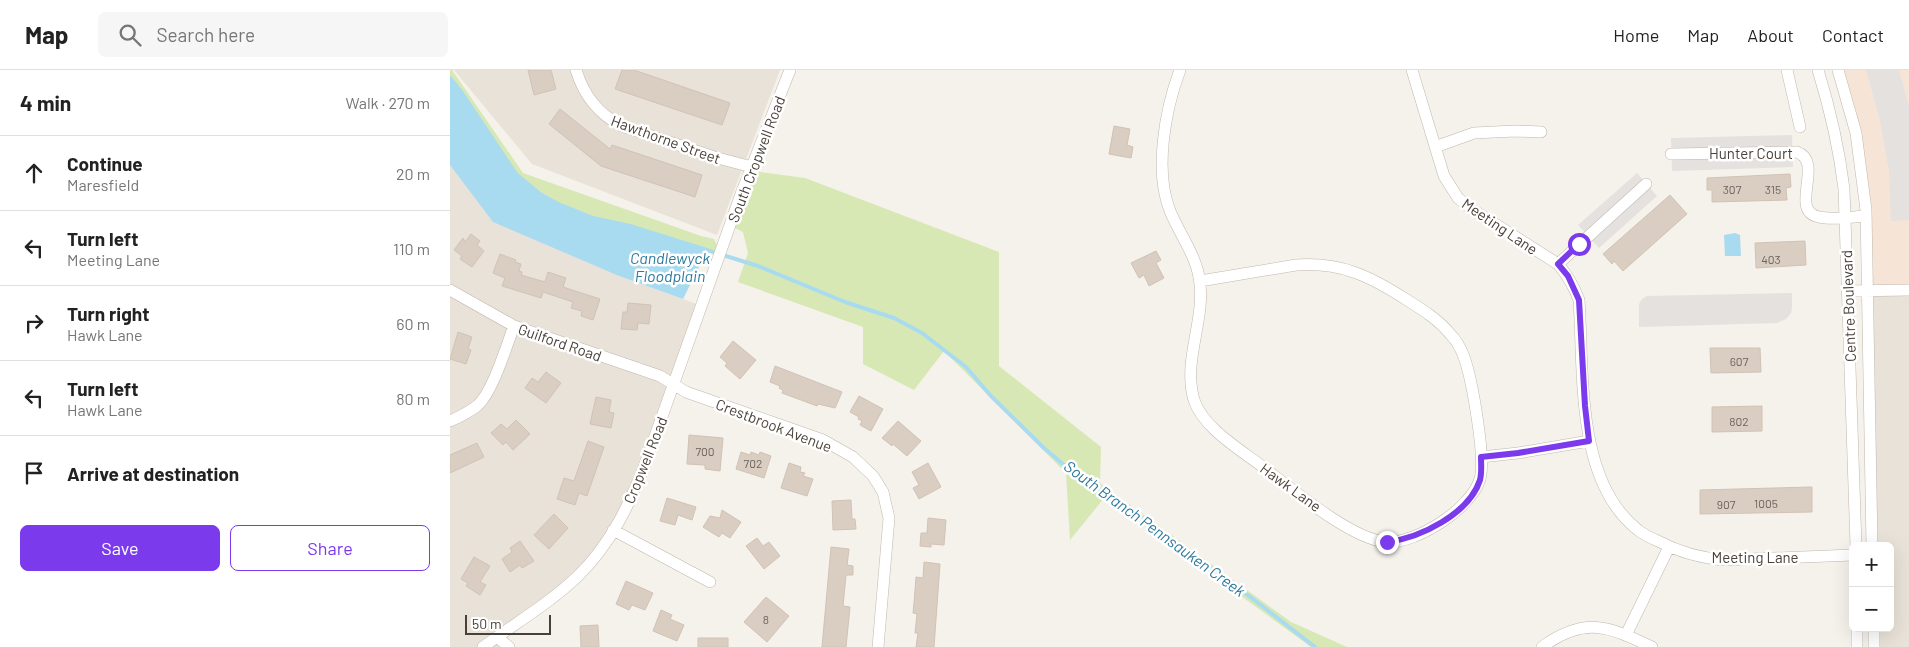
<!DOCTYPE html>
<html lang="en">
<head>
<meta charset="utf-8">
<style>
	:root { --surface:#fff; --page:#f6f6f6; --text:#222; --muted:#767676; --line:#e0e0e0; --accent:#7c3aed }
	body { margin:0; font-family:Barlow,sans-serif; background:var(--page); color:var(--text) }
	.controls { position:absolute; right:15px; bottom:15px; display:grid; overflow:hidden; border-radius:8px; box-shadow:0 5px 20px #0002 }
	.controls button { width:45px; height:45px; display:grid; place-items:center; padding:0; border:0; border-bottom:1px solid var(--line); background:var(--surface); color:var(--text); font:25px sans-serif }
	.scale { position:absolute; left:15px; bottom:12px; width:86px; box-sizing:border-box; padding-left:5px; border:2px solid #494139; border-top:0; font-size:14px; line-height:18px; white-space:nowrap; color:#494139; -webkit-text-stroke:4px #fff; paint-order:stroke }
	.stop { position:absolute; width:15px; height:15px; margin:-11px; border:4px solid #7c3aed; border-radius:50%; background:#fff }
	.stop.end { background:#7c3aed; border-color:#fff; box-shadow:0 1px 5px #0008 }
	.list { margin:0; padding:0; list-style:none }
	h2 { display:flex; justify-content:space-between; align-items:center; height:65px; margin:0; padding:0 20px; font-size:21px }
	h2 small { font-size:16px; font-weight:400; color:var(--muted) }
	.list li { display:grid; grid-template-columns:32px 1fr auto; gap:15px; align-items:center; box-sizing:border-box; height:75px; padding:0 20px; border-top:1px solid var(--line) }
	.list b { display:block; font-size:19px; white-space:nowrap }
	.list p { margin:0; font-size:16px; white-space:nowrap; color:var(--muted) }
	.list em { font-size:16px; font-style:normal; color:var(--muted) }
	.actions { display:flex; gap:10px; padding:15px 20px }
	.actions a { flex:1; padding:11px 0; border:1px solid var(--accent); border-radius:8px; text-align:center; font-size:18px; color:var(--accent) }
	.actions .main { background:var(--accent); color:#fff }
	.icon { flex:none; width:28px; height:28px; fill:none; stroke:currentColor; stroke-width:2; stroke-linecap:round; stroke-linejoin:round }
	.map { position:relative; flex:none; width:1459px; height:577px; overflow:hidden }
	header { display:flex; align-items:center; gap:30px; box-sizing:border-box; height:70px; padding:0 25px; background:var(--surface); border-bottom:1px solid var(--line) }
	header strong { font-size:24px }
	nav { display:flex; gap:28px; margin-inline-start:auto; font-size:18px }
	.search { width:350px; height:45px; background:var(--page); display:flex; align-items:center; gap:12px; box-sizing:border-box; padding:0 18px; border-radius:8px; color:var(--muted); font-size:19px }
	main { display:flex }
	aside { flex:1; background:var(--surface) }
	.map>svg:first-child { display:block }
</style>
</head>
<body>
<header>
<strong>Map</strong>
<div class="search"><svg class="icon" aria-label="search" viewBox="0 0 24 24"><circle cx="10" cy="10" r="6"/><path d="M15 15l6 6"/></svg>Search here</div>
<nav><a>Home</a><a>Map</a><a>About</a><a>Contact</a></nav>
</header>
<main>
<aside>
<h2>4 min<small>Walk · 270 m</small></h2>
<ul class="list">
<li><svg class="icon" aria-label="ahead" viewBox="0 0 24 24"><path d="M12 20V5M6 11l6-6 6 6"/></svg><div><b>Continue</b><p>Maresfield</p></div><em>20 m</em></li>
<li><svg class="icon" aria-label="left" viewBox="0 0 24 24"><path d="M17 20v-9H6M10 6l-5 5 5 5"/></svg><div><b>Turn left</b><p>Meeting Lane</p></div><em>110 m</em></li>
<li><svg class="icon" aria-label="right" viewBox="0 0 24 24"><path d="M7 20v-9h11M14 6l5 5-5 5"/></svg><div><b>Turn right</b><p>Hawk Lane</p></div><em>60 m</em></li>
<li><svg class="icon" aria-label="left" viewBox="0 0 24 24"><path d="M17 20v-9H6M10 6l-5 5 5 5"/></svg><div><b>Turn left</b><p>Hawk Lane</p></div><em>80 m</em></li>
<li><svg class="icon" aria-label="arrive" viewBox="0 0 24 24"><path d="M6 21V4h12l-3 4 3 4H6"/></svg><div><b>Arrive at destination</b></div></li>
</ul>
<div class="actions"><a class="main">Save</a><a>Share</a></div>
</aside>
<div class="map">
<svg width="1459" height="577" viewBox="0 0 1459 577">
	<rect width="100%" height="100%" fill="#f5f1eb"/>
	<path fill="#e9e2d9" d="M 4,0 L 330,0 L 267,165 L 82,94 Z
		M 0,95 L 169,206 L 252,236 L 181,430 L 129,505 L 47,567 L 59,577 L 0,577 Z
		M 1459,220 L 1459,577 L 1424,577 L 1424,558 L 1440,558 L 1440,476 L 1422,476 L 1416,221 Z"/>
	<path fill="#f6e5d7" d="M 1388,0 L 1459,0 L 1459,220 L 1416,221 L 1416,140 Z"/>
	<path fill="#d7e8b5" d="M 0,0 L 2,0 L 73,103 L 251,166 L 264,169 L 271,184 L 180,156 L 143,148 L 106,133 L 90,124 L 74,113 L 55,91 L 12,23 L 0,8 Z
		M 302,101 L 355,108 L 549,182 L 549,296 L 651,377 L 650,413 L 841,552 L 897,577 L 861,577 L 655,427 L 620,470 L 616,403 L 494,281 L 464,320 L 413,294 L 413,257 L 288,212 L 298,183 L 293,162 L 279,155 Z"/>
	<path fill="#e4e1df" d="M 1416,0 L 1449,0 L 1459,37 L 1459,150 L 1441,151 L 1439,101 L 1430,50 Z
		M 1342,65 L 1343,97 L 1222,101 L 1221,68 Z
		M 1187,103 L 1207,126 L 1149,178 L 1128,155 Z
		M 1342,223 L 1342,237 L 1341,243 L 1336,249 L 1327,253 L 1189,257 L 1189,234 L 1192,229 L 1197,226 Z"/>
	<path fill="#a9dbf0" d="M 0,8 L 12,23 L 66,104 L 90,124 L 106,133 L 143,148 L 180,156 L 258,179 L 233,229 L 169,206 L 43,152 L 0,95 Z
		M 1285,163 L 1290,165 L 1291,186 L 1275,186 L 1274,165 Z"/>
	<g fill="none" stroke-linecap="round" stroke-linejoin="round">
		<path stroke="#a9dbf0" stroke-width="4" d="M 0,8 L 12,23 L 66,104 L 90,124 L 106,133 L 143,148 L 180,156 L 308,196 L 395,232 L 444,248 L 472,263 L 516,297 L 541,326 L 594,378 L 628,407 L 669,432 L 786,516 L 865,577"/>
	</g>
	<path fill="#dacec3" stroke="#d1c2b4" d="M 78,0 L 101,0 L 106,19 L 84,25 Z
		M 172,0 L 184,0 L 280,33 L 272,55 L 165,19 Z
		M 110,39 L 160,79 L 162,75 L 252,105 L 245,127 L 151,96 L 99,54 Z
		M 664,56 L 680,59 L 677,75 L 683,77 L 681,88 L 659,84 Z
		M 1340,104 L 1341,117 L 1336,118 L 1337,130 L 1262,132 L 1262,120 L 1257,120 L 1257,108 Z
		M 1220,125 L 1237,144 L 1173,201 L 1164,191 L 1162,194 L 1153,184 Z
		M 21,164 L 30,171 L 27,175 L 34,181 L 22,197 L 10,189 L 12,186 L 4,180 L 13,168 L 15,172 Z
		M 1355,171 L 1356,195 L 1306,198 L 1305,173 Z
		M 706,181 L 711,190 L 706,193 L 714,208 L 699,216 L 694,205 L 689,208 L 681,193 Z
		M 50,184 L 66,190 L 65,192 L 71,194 L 69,201 L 72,202 L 71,205 L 95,212 L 98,202 L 116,208 L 113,217 L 150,229 L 143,250 L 131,246 L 132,241 L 121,238 L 123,232 L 93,222 L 91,228 L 52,216 L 55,208 L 43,203 Z
		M 178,233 L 201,235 L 199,254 L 188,253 L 187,260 L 171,259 L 173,242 L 177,242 Z
		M 8,262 L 22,267 L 18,279 L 21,280 L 16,294 L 0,289 Z
		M 283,271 L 306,290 L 290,309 L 275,296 L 277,293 L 270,287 Z
		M 1260,278 L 1310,278 L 1311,302 L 1261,303 Z
		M 325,296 L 392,322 L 385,338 L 368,334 L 367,336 L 332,323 L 333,320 L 329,318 L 330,316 L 320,312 Z
		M 96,302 L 111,313 L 96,333 L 75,318 L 82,308 L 88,312 Z
		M 409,326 L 433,339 L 421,361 L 410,355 L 412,351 L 408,349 L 409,347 L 400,342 Z
		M 146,327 L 161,330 L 159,342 L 164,343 L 161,358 L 140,354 Z
		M 1312,336 L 1312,361 L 1262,362 L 1262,337 Z
		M 66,350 L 80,364 L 63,380 L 56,372 L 53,375 L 41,363 L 51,354 L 57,359 Z
		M 448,351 L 471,371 L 457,386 L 443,374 L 442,376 L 432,368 Z
		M 239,365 L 273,368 L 270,401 L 255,399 L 255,395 L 237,394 Z
		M 138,371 L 154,377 L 137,426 L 129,423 L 125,435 L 107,429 L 114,408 L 124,411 Z
		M 27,373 L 34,387 L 0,403 L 0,385 Z
		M 291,382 L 300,385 L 301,382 L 309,385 L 310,382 L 321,386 L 314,408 L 286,399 Z
		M 339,393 L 351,397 L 350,402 L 355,403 L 353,406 L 363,409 L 357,426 L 331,418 Z
		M 478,393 L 491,417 L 469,429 L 463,418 L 469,415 L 462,402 Z
		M 1362,417 L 1362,442 L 1250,444 L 1250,420 Z
		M 217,428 L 246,437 L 242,450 L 228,445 L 225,455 L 210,451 Z
		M 401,430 L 402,449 L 405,449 L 406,459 L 383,460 L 382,431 Z
		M 272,440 L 291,452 L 280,468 L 272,463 L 269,467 L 253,457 L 260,446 L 270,448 Z
		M 104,444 L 118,458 L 99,479 L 84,465 Z
		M 478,448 L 496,450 L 494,475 L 481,474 L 481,477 L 470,476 L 471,463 L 477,463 Z
		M 307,468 L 313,476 L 319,472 L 330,486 L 314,499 L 296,476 Z
		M 70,471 L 84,491 L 72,498 L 70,495 L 60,502 L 52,489 L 62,482 L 60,478 Z
		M 381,477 L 399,479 L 397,495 L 403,496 L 403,505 L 396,505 L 393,536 L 400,537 L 396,577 L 372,577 Z
		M 24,487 L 40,496 L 30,512 L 36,515 L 30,525 L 16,516 L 18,513 L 11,509 Z
		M 474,492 L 490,494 L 484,577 L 466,577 L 468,563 L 465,563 L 467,544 L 463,543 L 464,533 L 466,507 L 473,508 Z
		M 176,511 L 203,523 L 195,540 L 182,535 L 179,540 L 166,534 Z
		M 316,527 L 339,546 L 317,572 L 294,552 Z
		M 211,540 L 222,545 L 220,549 L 234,555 L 227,571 L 203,561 Z
		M 148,555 L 149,577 L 131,577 L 130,556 Z
		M 248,568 L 278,568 L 278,577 L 248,577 Z"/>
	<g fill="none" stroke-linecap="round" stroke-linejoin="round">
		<defs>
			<path id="minor" d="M 126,0 C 134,26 148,44 172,56 L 264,87 L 302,97
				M 730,0 C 715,40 704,101 720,141 C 729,163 745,184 749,207 C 757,248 732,289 744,330 C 753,358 791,380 813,397 C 842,419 901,469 936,472 C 966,474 1021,439 1030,409 C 1036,388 1022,309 1014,287 C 1011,279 1007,271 1001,265 C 989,250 973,240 957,230 C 920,206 891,192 846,195 L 750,211
				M 962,0 L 994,106 L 1008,128 L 1020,138 L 1108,194 C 1118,206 1124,216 1129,230 C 1134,302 1125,411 1188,460 C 1194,465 1201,468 1208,471 C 1229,482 1250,488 1274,490 L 1403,485
				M 1337,0 L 1350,57
				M 1368,0 C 1380,39 1389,78 1394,119 L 1406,476
				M 1388,0 L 1406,63 L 1416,140 L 1422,476
				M 985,77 L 1024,63 L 1065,61 L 1091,62
				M 1221,84 L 1347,82 C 1375,92 1338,141 1369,147 C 1383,150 1401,147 1416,146
				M 1108,194 L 1196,114
				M 0,220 L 64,256 L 210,306 L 236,322 L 373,370 L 403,387 L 423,406 L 433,422 L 439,448 L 428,577
				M 1398,221 L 1459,220
				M 0,351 C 9,347 20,342 28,335 C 43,321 56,277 64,256
				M 1031,387 L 1068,383 L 1139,371
				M 163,460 L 260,512
				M 1407,558 L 1407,577
				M 1424,558 L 1424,577
				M 1176,565 L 1219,477
				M 47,567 L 59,577
				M 33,577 C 64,554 100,533 128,506 C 161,474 181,432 197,389 L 291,124 L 340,0
				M 1092,577 C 1135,546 1158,556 1202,577"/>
		</defs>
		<use href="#minor" stroke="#c1b7ad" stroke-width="12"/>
		<use href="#minor" stroke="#fff" stroke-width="11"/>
	</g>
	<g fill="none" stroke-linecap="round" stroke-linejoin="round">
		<path stroke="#7c3aed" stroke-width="6" d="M 937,472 C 970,468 1019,444 1030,410 C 1032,402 1031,395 1031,387 L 1068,383 L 1139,371 L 1135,336 L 1129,230 L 1118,206 L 1108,194 L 1129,174"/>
	</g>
	<g text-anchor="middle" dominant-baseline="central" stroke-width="5" stroke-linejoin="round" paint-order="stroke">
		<g font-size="12" fill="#6d645c">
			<text x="1282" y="119">307</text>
			<text x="1323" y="119">315</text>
			<text x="1321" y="189">403</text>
			<text x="1289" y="291">607</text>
			<text x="1289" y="351">802</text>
			<text x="255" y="381">700</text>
			<text x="303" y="393">702</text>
			<text x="1316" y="433">1005</text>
			<text x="1276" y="434">907</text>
			<text x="316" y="549">8</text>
		</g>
		<g font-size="15" fill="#494139" stroke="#fff">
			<text transform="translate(216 69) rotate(20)">Hawthorne Street</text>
			<text x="1301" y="83">Hunter Court</text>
			<text transform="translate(306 89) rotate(-69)">South Cropwell Road</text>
			<text transform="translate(1050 156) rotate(34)">Meeting Lane</text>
			<text transform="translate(1398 236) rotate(-92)">Centre Boulevard</text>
			<text transform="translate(110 272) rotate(19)">Guilford Road</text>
			<text transform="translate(324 355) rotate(21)">Crestbrook Avenue</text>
			<text transform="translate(195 390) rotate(-68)">Cropwell Road</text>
			<text transform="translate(841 417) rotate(36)">Hawk Lane</text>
			<text x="1305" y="487">Meeting Lane</text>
		</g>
		<g font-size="16" font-style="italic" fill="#2e7a9c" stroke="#fff">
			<text x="220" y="187">Candlewyck<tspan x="220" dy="18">Floodplain</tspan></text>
			<text transform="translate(705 458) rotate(36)">South Branch Pennsauken Creek</text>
		</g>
	</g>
</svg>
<div class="controls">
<button>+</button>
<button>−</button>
</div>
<div class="scale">50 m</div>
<div class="stop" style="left:1129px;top:174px"></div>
<div class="stop end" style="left:937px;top:472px"></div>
</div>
</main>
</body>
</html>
